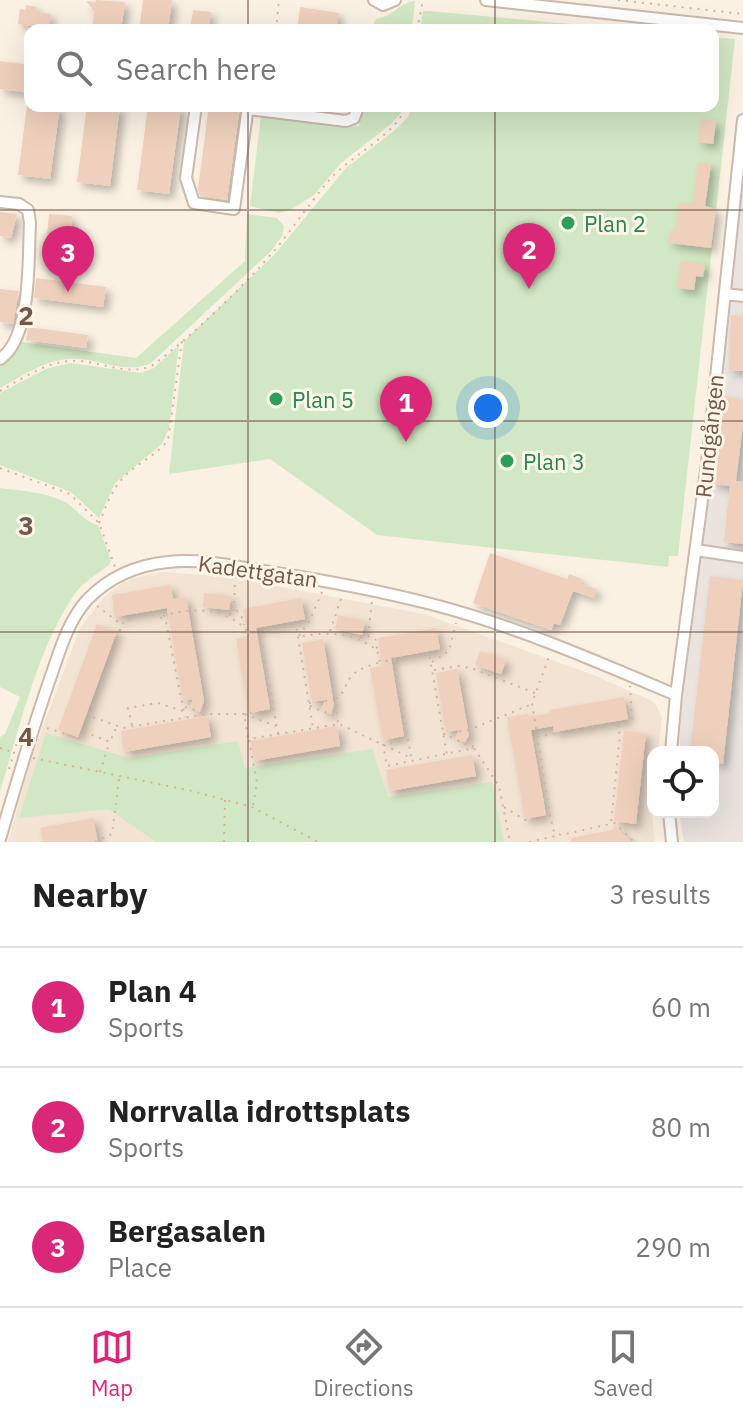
<!DOCTYPE html>
<html lang="en">
<head>
<meta charset="utf-8">
<style>
	:root { --surface:#fff; --page:#f2f2f2; --text:#222; --muted:#767676; --line:#e0e0e0; --accent:#db2777 }
	body { margin:0; font-family:"IBM Plex Sans",sans-serif; background:var(--page); color:var(--text) }
	.controls { position:absolute; right:24px; bottom:24px; display:grid; overflow:hidden; border-radius:16px; box-shadow:0 8px 32px #0002 }
	.controls button { width:72px; height:72px; display:grid; place-items:center; padding:0; border:0; border-bottom:2px solid var(--line); background:var(--surface); color:var(--text); font:40px sans-serif }
	.you { position:absolute; left:488px; top:408px; width:28px; height:28px; margin:-20px; border:6px solid #fff; border-radius:50%; background:#1a73e8; box-shadow:0 0 0 12px #1a73e833 }
	.badge { display:grid; place-items:center; width:52px; height:52px; border-radius:50%; background:var(--accent); color:#fff; font-size:26px; font-weight:700 }
	.pin { position:absolute; translate:-50% -66px; filter:drop-shadow(0 2px 4px #0008) }
	.pin::after { content:''; position:absolute; top:42px; width:28px; height:24px; background:inherit; clip-path:polygon(0 0,100% 0,50% 100%) }
	.list { margin:0; padding:0; list-style:none }
	h2 { display:flex; justify-content:space-between; align-items:center; height:104px; margin:0; padding:0 32px; font-size:34px }
	h2 small { font-size:26px; font-weight:400; color:var(--muted) }
	.list li { display:grid; grid-template-columns:52px 1fr auto; gap:24px; align-items:center; box-sizing:border-box; height:120px; padding:0 32px; border-top:2px solid var(--line) }
	.list b { display:block; font-size:30px; white-space:nowrap }
	.list p { margin:0; font-size:26px; white-space:nowrap; color:var(--muted) }
	.list em { font-size:26px; font-style:normal; color:var(--muted) }
	.icon { flex:none; width:44px; height:44px; fill:none; stroke:currentColor; stroke-width:2; stroke-linecap:round; stroke-linejoin:round }
	.map { position:relative; flex:none; width:743px; height:842px; overflow:hidden }
	.search { position:absolute; background:var(--surface); box-shadow:0 8px 32px #0002; left:24px; right:24px; top:24px; height:88px; display:flex; align-items:center; gap:20px; box-sizing:border-box; padding:0 28px; border-radius:16px; color:var(--muted); font-size:30px }
	.sheet { height:464px; background:var(--surface) }
	nav { display:flex; justify-content:space-around; align-items:center; box-sizing:border-box; height:112px; border-top:2px solid var(--line); background:var(--surface); font-size:22px; color:var(--muted) }
	nav a { display:grid; justify-items:center; gap:4px }
	nav .on { color:var(--accent) }
	.map>svg:first-child { display:block }
</style>
</head>
<body>
<div class="map">
<svg width="743" height="842" viewBox="0 0 743 842">
	<defs>
		<filter id="shadow"><feDropShadow dx="5" dy="5" stdDeviation="4" flood-color="#0004"/></filter>
	</defs>
	<rect width="100%" height="100%" fill="#fbf1e3"/>
	<path fill="#f2e3d2" d="M 163,572 L 229,577 L 424,614 L 591,674 L 650,700 L 655,703 L 662,718 L 658,752 L 653,752 L 652,816 L 655,842 L 8,842 L 32,756 L 80,628 L 104,597 L 121,584 L 134,578 Z"/>
	<path fill="#eae3de" d="M 743,165 L 743,842 L 684,842 L 679,812 L 713,812 L 713,752 L 679,752 L 683,682 Z"/>
	<path fill="#d2e7c3" d="M 415,1 L 412,30 L 372,28 L 376,19 C 392,17 400,2 415,1 Z
		M 423,11 L 429,11 L 635,30 L 420,30 Z
		M 713,37 L 735,39 L 678,556 L 669,556 L 668,567 L 377,535 L 270,459 L 169,474 L 184,341 L 275,254 L 346,168 L 395,130 L 408,117 L 412,106 L 713,106 Z
		M 371,106 L 403,106 L 401,113 L 391,124 L 341,163 L 314,195 L 290,210 L 279,213 L 250,206 L 261,116 L 359,126 L 362,108 L 370,109 Z
		M 247,214 L 277,218 L 284,226 L 282,236 L 271,251 L 151,363 C 125,376 97,357 70,359 C 45,360 22,376 0,388 L 0,366 L 14,355 L 22,342 L 136,358 L 245,261 Z
		M 179,345 L 169,428 L 162,444 L 115,483 L 99,518 L 71,492 L 0,465 L 0,393 L 46,369 L 70,363 L 141,373 L 154,368 Z
		M 0,488 C 22,491 46,492 65,502 C 77,509 84,522 98,525 L 111,560 L 109,565 C 96,575 80,584 72,598 C 37,651 19,730 0,791 L 0,737 L 5,734 L 20,697 L 0,687 Z
		M 46,733 L 129,758 L 238,741 L 245,768 L 372,749 L 388,797 L 492,782 L 504,842 L 156,842 L 109,809 L 19,818 Z"/>
	<path fill="#eed0bc" filter="url(#shadow)" d="M 96,0 L 125,2 L 121,30 L 92,30 L 94,11 L 86,1 L 96,2 Z
		M 143,0 L 172,0 L 168,30 L 139,30 Z
		M 26,5 L 37,7 L 36,12 L 51,14 L 49,28 L 18,24 L 20,9 L 25,10 Z
		M 300,7 L 339,13 L 336,30 L 297,30 Z
		M 193,10 L 211,12 L 208,30 L 190,30 Z
		M 0,61 L 30,65 L 30,93 L 0,89 Z
		M 27,106 L 60,106 L 50,179 L 18,175 Z
		M 87,106 L 120,106 L 110,186 L 77,182 Z
		M 148,106 L 181,106 L 169,194 L 137,190 Z
		M 209,106 L 240,106 L 227,200 L 200,196 L 198,188 Z
		M 701,119 L 716,121 L 713,144 L 698,142 Z
		M 698,162 L 711,164 L 705,206 L 716,209 L 711,248 L 669,243 L 670,231 L 676,232 L 679,203 L 693,205 Z
		M 0,212 L 17,214 L 11,238 L 0,236 Z
		M 49,214 L 72,216 L 69,249 L 46,246 Z
		M 681,261 L 705,264 L 703,277 L 696,276 L 694,290 L 677,288 Z
		M 36,278 L 106,287 L 103,307 L 34,298 Z
		M 0,289 L 19,291 L 13,324 L 0,322 Z
		M 731,315 L 743,316 L 743,371 L 729,370 Z
		M 28,327 L 88,335 L 86,348 L 26,340 Z
		M 723,395 L 743,400 L 743,424 L 736,481 L 743,482 L 743,544 L 724,542 L 730,486 L 713,484 Z
		M 490,553 L 567,579 L 569,574 L 582,579 L 580,584 L 597,589 L 594,598 L 573,591 L 560,625 L 554,623 L 551,630 L 473,603 Z
		M 710,576 L 743,580 L 723,764 L 713,763 L 713,752 L 690,752 Z
		M 170,585 L 173,599 L 186,597 L 204,701 L 200,712 L 190,708 L 193,699 L 183,701 L 167,608 L 115,617 L 112,595 Z
		M 204,593 L 231,596 L 229,610 L 203,607 Z
		M 301,598 L 305,619 L 256,628 L 270,709 L 249,713 L 236,639 L 248,636 L 243,609 Z
		M 338,615 L 365,621 L 362,635 L 335,629 Z
		M 97,624 L 117,631 L 78,737 L 58,730 Z
		M 436,628 L 440,649 L 391,658 L 404,736 L 383,740 L 370,668 L 382,666 L 378,638 Z
		M 323,639 L 334,705 L 331,714 L 321,710 L 325,700 L 312,702 L 302,643 Z
		M 480,651 L 506,660 L 501,674 L 475,665 Z
		M 457,669 L 469,735 L 465,742 L 455,738 L 459,730 L 446,732 L 436,673 Z
		M 624,697 L 628,719 L 554,732 L 553,726 L 531,730 L 546,815 L 525,819 L 507,717 L 528,714 L 529,717 L 551,713 L 550,710 Z
		M 207,716 L 211,737 L 124,752 L 121,731 Z
		M 337,726 L 340,746 L 254,761 L 250,741 Z
		M 624,731 L 646,733 L 636,824 L 614,821 Z
		M 472,755 L 476,776 L 390,791 L 386,770 Z
		M 93,818 L 98,842 L 43,842 L 40,828 Z
		M 614,825 L 631,842 L 571,842 L 571,838 L 613,830 Z"/>
	<g fill="none" stroke-linecap="round" stroke-linejoin="round">
		<defs>
			<path id="minor" d="M 374,0 L 383,5 L 395,0
				M 486,0 L 743,28
				M 196,106 L 186,178 L 194,203 L 234,209 L 248,106
				M 248,109 L 346,121 L 354,118 L 358,107
				M 0,202 L 19,204 L 28,210 L 30,223 C 28,259 32,338 0,359
				M 725,294 L 743,296
				M 696,550 L 743,557
				M 671,752 L 676,695 L 707,463 L 743,120
				M 669,812 L 672,842
				M 0,839 C 16,784 32,730 51,676 C 60,650 68,621 87,600 C 109,577 137,565 168,562 C 203,558 242,568 276,573 C 328,581 380,591 431,604 C 516,626 596,661 676,695"/>
		</defs>
		<use href="#minor" stroke="#cbb9aa" stroke-width="14"/>
		<path stroke="#d3b3a0" stroke-width="2" stroke-dasharray="2 6" stroke-linecap="butt" d="M 618,0 L 743,14
			M 276,30 L 279,0
			M 417,30 L 423,0
			M 0,391 C 22,379 45,362 71,361 C 98,359 127,378 153,365 C 192,336 242,288 274,251 C 294,227 311,201 331,178 C 351,156 398,133 406,106
			M 0,468 L 70,494 L 99,523 L 115,567
			M 99,523 C 106,507 111,490 124,477 C 137,463 156,456 168,440 L 182,341
			M 322,592 L 310,620 L 298,637 C 329,631 351,632 377,650 L 380,662 L 429,653 L 447,755
			M 97,606 L 121,624
			M 234,611 L 235,576
			M 229,615 L 237,611 L 241,615 L 244,625
			M 163,616 C 192,606 229,608 249,633 L 260,632
			M 330,631 L 342,596
			M 368,636 L 372,601
			M 360,638 L 370,636 L 376,640 L 377,649
			M 394,660 L 411,756
			M 432,662 L 449,651 L 456,623
			M 434,670 L 458,666 L 471,668 L 535,693
			M 309,703 L 334,700
			M 310,706 L 337,717
			M 185,707 L 206,714
			M 90,714 L 122,624 C 131,615 158,610 166,622 L 185,717
			M 338,722 L 335,699 C 345,694 344,686 350,678 C 358,668 369,666 380,662
			M 132,725 L 128,708 L 158,703 L 183,711
			M 618,726 L 632,720 L 630,686
			M 47,728 L 81,739 L 90,716 L 123,728 L 207,714 L 244,714 L 273,710
			M 469,730 L 444,734 L 473,748
			M 84,732 L 110,742 L 117,726
			M 278,734 L 260,632 L 296,625 L 313,728
			M 248,737 L 244,714 L 276,726
			M 537,737 L 610,723 L 617,726 L 620,734 L 611,823
			M 408,740 L 383,745 L 387,766 L 474,748 L 499,786 L 510,842
			M 473,747 L 469,730 L 532,704
			M 0,748 L 15,753
			M 33,758 L 192,791 L 252,807 L 318,842
			M 9,769 L 20,733
			M 100,772 L 109,744
			M 253,805 L 257,783 L 249,739 L 339,724 L 411,758
			M 504,807 L 525,820 L 550,816 L 554,832 L 561,835 L 615,823 L 634,842
			M 550,816 L 532,703 L 550,654
			M 95,842 L 112,834 L 119,779
			M 224,842 L 225,800
			M 529,842 L 560,835"/>
		<use href="#minor" stroke="#fff" stroke-width="10"/>
	</g>
	<path fill="none" stroke="#71584b" stroke-width="2" stroke-opacity="0.55" d="M 248,0 L 248,30M 495,0 L 495,30M 248,106 L 248,842M 495,106 L 495,842M 0,210 L 743,210M 0,421 L 743,421M 0,632 L 743,632"/>
	<g fill="#2e9e5b" stroke="#fef5e9" stroke-width="3">
		<circle cx="568" cy="223" r="8"/>
		<circle cx="276" cy="399" r="8"/>
		<circle cx="507" cy="461" r="8"/>
	</g>
	<g text-anchor="middle" dominant-baseline="central" stroke-width="6" stroke-linejoin="round" paint-order="stroke">
		<g font-size="22" fill="#27864d" stroke="#fef5e9" text-anchor="start">
			<text x="584" y="223">Plan 2</text>
			<text x="292" y="399">Plan 5</text>
			<text x="523" y="461">Plan 3</text>
		</g>
		<g font-size="22" fill="#71584b" stroke="#fef5e9">
			<text transform="translate(709 436) rotate(-84)">Rundgången</text>
			<text transform="translate(258 571) rotate(8)">Kadettgatan</text>
		</g>
	</g>
	<g font-size="26" text-anchor="middle" font-weight="bold" fill="#71584b" stroke="#fef5e9" stroke-width="6" stroke-linejoin="round" paint-order="stroke">
		<text x="26" y="325">2</text>
		<text x="26" y="535">3</text>
		<text x="26" y="746">4</text>
	</g>
</svg>
<div class="controls">
<button><svg class="icon" aria-label="locate" viewBox="0 0 24 24"><circle cx="12" cy="12" r="6"/><path d="M12 2v4M12 18v4M2 12h4M18 12h4"/></svg></button>
</div>
<div class="you"></div>
<div class="pin badge" style="left:406px;top:442px">1</div>
<div class="pin badge" style="left:529px;top:289px">2</div>
<div class="pin badge" style="left:68px;top:292px">3</div>
<div class="search"><svg class="icon" aria-label="search" viewBox="0 0 24 24"><circle cx="10" cy="10" r="6"/><path d="M15 15l6 6"/></svg>Search here</div>
</div>
<section class="sheet">
<h2>Nearby<small>3 results</small></h2>
<ul class="list">
<li><span class="badge">1</span><div><b>Plan 4</b><p>Sports</p></div><em>60 m</em></li>
<li><span class="badge">2</span><div><b>Norrvalla idrottsplats</b><p>Sports</p></div><em>80 m</em></li>
<li><span class="badge">3</span><div><b>Bergasalen</b><p>Place</p></div><em>290 m</em></li>
</ul>
</section>
<nav>
<a class="on"><svg class="icon" aria-label="map" viewBox="0 0 24 24"><path d="M3 6l6-2 6 2 6-2v14l-6 2-6-2-6 2zM9 4v14M15 6v14"/></svg>Map</a>
<a><svg class="icon" aria-label="directions" viewBox="0 0 24 24"><path d="M12 3l9 9-9 9-9-9zM9 14v-3h6M13 9l2 2-2 2"/></svg>Directions</a>
<a><svg class="icon" aria-label="saved" viewBox="0 0 24 24"><path d="M7 4h10v16l-5-4-5 4z"/></svg>Saved</a>
</nav>
</body>
</html>
